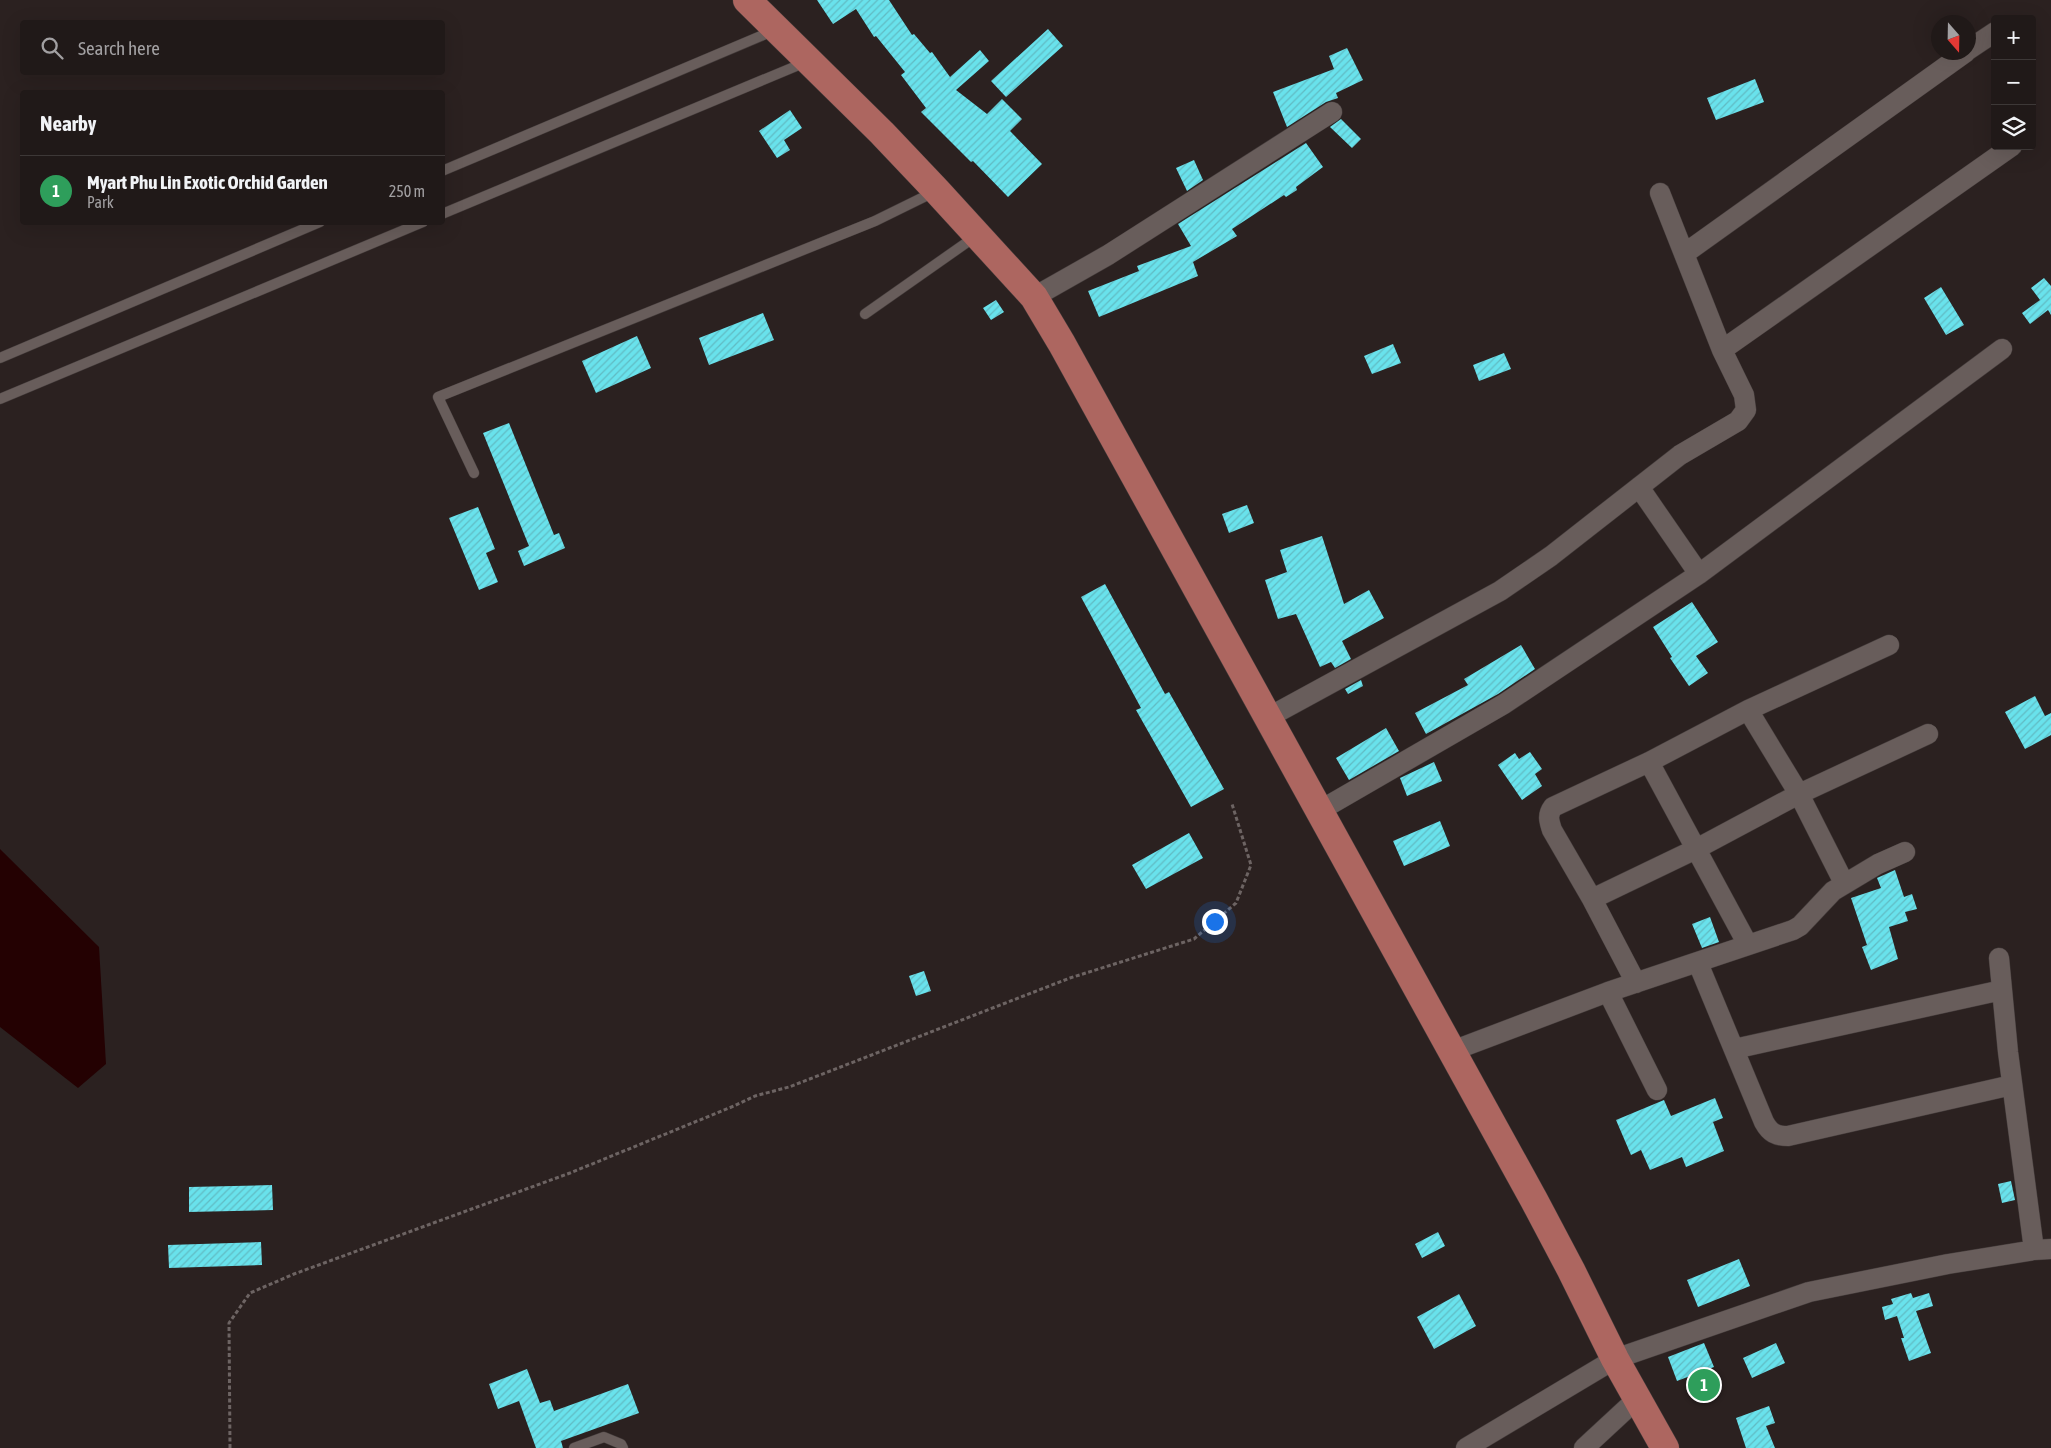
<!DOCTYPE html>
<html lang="en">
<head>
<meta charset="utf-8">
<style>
	:root { --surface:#201918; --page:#282221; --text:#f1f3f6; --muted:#a2a0a2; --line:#3d3837; --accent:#2563eb }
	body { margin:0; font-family:"Asap Condensed",sans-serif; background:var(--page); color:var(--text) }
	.controls { position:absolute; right:15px; top:15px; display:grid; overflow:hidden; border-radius:5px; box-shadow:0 5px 20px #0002 }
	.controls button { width:45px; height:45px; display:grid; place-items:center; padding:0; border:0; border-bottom:1px solid var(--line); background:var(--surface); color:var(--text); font:25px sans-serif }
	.compass { position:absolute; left:1931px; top:15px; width:45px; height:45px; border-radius:50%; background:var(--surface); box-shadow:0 5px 20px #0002; rotate:160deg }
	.you { position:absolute; left:1214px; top:921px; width:18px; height:18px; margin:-12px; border:4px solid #fff; border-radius:50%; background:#1a73e8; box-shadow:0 0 0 8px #1a73e833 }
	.badge { display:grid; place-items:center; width:32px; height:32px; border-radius:50%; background:var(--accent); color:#fff; font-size:16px; font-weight:700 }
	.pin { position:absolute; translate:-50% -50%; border:2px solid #fff; box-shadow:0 1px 5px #0006 }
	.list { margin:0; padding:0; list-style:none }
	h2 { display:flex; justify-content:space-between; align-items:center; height:65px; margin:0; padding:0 20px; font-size:21px }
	h2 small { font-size:16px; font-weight:400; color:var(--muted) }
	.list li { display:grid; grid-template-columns:32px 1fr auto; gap:15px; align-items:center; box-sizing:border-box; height:70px; padding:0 20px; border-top:1px solid var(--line) }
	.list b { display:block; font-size:19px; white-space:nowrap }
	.list p { margin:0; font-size:16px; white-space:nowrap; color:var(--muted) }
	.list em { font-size:16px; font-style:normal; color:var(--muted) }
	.icon { flex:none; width:28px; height:28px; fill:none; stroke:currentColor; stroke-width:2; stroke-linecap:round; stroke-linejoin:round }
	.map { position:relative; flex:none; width:2051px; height:1448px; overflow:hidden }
	.search { position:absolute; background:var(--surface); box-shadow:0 5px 20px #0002; left:20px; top:20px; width:425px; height:55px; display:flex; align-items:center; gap:12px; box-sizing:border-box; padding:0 18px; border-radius:5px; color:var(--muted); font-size:19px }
	.panel { position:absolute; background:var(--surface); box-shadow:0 5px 20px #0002; left:20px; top:90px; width:425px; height:135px; border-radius:5px }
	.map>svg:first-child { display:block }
</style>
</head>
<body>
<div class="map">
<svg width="2051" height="1448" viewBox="0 0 2051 1448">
	<defs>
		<pattern id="building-hatch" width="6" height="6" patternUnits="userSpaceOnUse" patternTransform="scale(1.25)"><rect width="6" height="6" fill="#69e2ec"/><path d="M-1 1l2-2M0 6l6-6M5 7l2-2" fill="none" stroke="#61bbc3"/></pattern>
	</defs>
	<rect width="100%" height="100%" fill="#2b2120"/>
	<path fill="#240102" d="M 0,849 L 99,947 L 106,1064 L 78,1088 L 0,1027 Z"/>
	<path fill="url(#building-hatch)" d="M 817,0 L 889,0 L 912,35 L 914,34 L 930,53 L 932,52 L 950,77 L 980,50 L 989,61 L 956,90 L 987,114 L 1002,99 L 1022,119 L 1010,131 L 1042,164 L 1008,197 L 973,161 L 971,162 L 921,112 L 926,108 L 901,75 L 905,72 L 876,36 L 874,37 L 856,9 L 833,24 Z
		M 1048,29 L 1063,46 L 1006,97 L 991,81 Z
		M 1347,48 L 1363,80 L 1336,93 L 1338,98 L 1326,102 L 1287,127 L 1273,92 L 1334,69 L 1329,56 Z
		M 1755,79 L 1764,102 L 1716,120 L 1707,98 Z
		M 790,110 L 802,128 L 784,140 L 790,150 L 777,158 L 759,131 Z
		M 1341,119 L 1361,139 L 1352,148 L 1330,127 Z
		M 1306,143 L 1323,167 L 1296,187 L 1297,190 L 1286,197 L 1284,195 L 1232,229 L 1237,236 L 1193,262 L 1198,276 L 1099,317 L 1088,291 L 1139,271 L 1137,266 L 1191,246 L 1178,224 Z
		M 1194,160 L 1203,180 L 1187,191 L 1176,168 Z
		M 2044,278 L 2051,286 L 2051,315 L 2048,310 L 2030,324 L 2022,313 L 2040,300 L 2031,288 Z
		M 1941,287 L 1964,325 L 1946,335 L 1924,298 Z
		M 996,300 L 1004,312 L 991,320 L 983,308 Z
		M 763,313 L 774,340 L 709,365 L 699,338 Z
		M 637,336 L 651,368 L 596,393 L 582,361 Z
		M 1393,344 L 1401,363 L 1372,374 L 1364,356 Z
		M 1504,353 L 1511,369 L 1479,381 L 1473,365 Z
		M 509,423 L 554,535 L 559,533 L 565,548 L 524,566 L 518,551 L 529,546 L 483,433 Z
		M 1247,505 L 1254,523 L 1229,533 L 1222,514 Z
		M 478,507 L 495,549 L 486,553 L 498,582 L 479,590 L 449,518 Z
		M 1322,536 L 1344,604 L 1369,590 L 1384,618 L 1342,641 L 1351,659 L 1335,668 L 1331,662 L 1320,667 L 1296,614 L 1278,619 L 1265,580 L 1287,572 L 1280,550 Z
		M 1105,584 L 1165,694 L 1169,692 L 1224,789 L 1191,807 L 1136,710 L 1141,708 L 1081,597 Z
		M 1692,602 L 1718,642 L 1696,656 L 1708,673 L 1689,686 L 1670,658 L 1672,657 L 1653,627 Z
		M 1521,645 L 1535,669 L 1498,694 L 1426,734 L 1415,713 L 1468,685 L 1464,679 Z
		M 1361,680 L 1363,686 L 1348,694 L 1345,689 Z
		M 2035,696 L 2045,716 L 2051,713 L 2051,735 L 2025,749 L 2005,712 Z
		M 1386,728 L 1399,751 L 1349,780 L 1336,758 Z
		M 1530,752 L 1542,769 L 1535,774 L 1542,786 L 1522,800 L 1498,765 L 1515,753 L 1519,759 Z
		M 1434,762 L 1442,781 L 1407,796 L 1400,778 Z
		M 1440,821 L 1450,846 L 1404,866 L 1393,841 Z
		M 1189,833 L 1203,858 L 1146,889 L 1132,865 Z
		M 1895,870 L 1904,897 L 1912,894 L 1917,909 L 1905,912 L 1908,921 L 1889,927 L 1898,959 L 1871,970 L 1862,947 L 1867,945 L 1851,898 L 1881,888 L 1877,878 Z
		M 1710,917 L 1719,942 L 1702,948 L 1692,924 Z
		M 924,971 L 931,991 L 916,996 L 909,976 Z
		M 1715,1098 L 1723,1118 L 1713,1122 L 1724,1151 L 1686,1167 L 1682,1157 L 1650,1170 L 1641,1150 L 1631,1155 L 1616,1120 L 1664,1100 L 1671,1116 Z
		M 2011,1181 L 2015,1200 L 2002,1203 L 1998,1184 Z
		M 272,1185 L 273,1210 L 189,1212 L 189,1187 Z
		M 1438,1232 L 1445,1246 L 1422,1258 L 1415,1244 Z
		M 261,1242 L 262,1265 L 169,1268 L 168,1245 Z
		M 1739,1259 L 1750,1286 L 1698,1307 L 1687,1280 Z
		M 1911,1293 L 1913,1298 L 1929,1293 L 1933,1306 L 1916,1311 L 1931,1353 L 1909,1361 L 1901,1338 L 1904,1338 L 1897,1316 L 1885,1320 L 1882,1307 L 1893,1304 L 1891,1299 Z
		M 1459,1294 L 1476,1326 L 1434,1349 L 1417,1317 Z
		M 1704,1343 L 1714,1367 L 1677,1381 L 1668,1357 Z
		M 1776,1343 L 1785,1363 L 1752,1378 L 1743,1358 Z
		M 527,1369 L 540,1403 L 550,1400 L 554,1411 L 628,1384 L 639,1413 L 561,1441 L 563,1448 L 536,1448 L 519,1401 L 498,1409 L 489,1384 Z
		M 1769,1406 L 1775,1423 L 1766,1426 L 1775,1448 L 1746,1448 L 1736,1418 Z"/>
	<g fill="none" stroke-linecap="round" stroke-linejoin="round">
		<defs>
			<path id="service" d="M 442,171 L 775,30
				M 442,214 L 806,62
				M 865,314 L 976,236
				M 0,358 L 320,222
				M 0,399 L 423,222
				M 474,473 L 438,397 L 875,221 L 936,191
				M 574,1448 L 604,1437 L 621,1444 L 623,1448"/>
			<path id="minor" d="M 1968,50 L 1995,32
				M 1684,254 L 1966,52
				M 1034,297 L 1108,255 L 1332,112
				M 1722,350 L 2012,146
				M 1639,487 L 1699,574
				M 1748,710 L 1799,794 L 1844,883
				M 1267,718 L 1500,591 L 1551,556 L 1680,455 L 1738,421 L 1746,410 L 1744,395 L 1722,350 L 1660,193
				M 1649,762 L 1748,945
				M 1319,811 L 1504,704 L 1699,574 L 2002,349
				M 1592,899 L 1696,849 L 1799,794 L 1928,734
				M 1999,958 L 2008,1052 L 2034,1250
				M 1698,963 L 1764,1122 C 1770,1133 1776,1136 1788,1136 L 2012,1085
				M 1636,983 L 1592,899 L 1552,830 C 1549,821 1547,815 1553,807 L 1649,762 L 1748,710 L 1889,645
				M 1608,992 L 1657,1090
				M 1734,1049 L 2002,990
				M 1452,1051 L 1608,992 L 1793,930 L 1800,926 L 1833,891 L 1878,864 L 1905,852
				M 1466,1448 L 1615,1359 L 1809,1292 L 1948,1264 L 2034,1250 L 2051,1249
				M 1584,1448 L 1638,1398"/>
			<path id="trunk" d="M 747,0 L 882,133 L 937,191 L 1034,297 L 1062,344 L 1534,1200 L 1571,1270 L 1615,1359 L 1665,1448"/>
		</defs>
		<use href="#service" stroke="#443c3b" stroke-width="11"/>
		<use href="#minor" stroke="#443c3b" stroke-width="21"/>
		<use href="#trunk" stroke="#443c3b" stroke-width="29"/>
		<path stroke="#6d6463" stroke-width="3" stroke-dasharray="4 2.5" stroke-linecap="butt" d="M 230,1448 L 229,1323 L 250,1293 L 294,1274 L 570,1173 L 734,1106 L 755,1096 L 789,1087 L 1070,978 L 1194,939 L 1236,903 L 1251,865 L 1232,804"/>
		<use href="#service" stroke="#685d5b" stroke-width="10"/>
		<use href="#minor" stroke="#685d5b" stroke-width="20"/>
		<use href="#trunk" stroke="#ad6660" stroke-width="28"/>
	</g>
</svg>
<div class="controls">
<button>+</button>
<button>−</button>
<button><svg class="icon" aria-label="layers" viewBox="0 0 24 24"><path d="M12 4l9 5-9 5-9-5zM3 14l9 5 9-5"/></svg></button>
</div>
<svg class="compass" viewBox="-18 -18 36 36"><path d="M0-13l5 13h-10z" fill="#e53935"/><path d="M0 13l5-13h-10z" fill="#a2a0a2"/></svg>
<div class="you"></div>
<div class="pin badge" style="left:1704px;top:1385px;background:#2e9e5b">1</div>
<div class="search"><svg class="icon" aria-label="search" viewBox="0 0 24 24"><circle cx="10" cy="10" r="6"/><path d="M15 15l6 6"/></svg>Search here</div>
<section class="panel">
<h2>Nearby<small></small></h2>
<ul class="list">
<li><span class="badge" style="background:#2e9e5b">1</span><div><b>Myart Phu Lin Exotic Orchid Garden</b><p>Park</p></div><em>250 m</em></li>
</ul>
</section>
</div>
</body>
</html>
